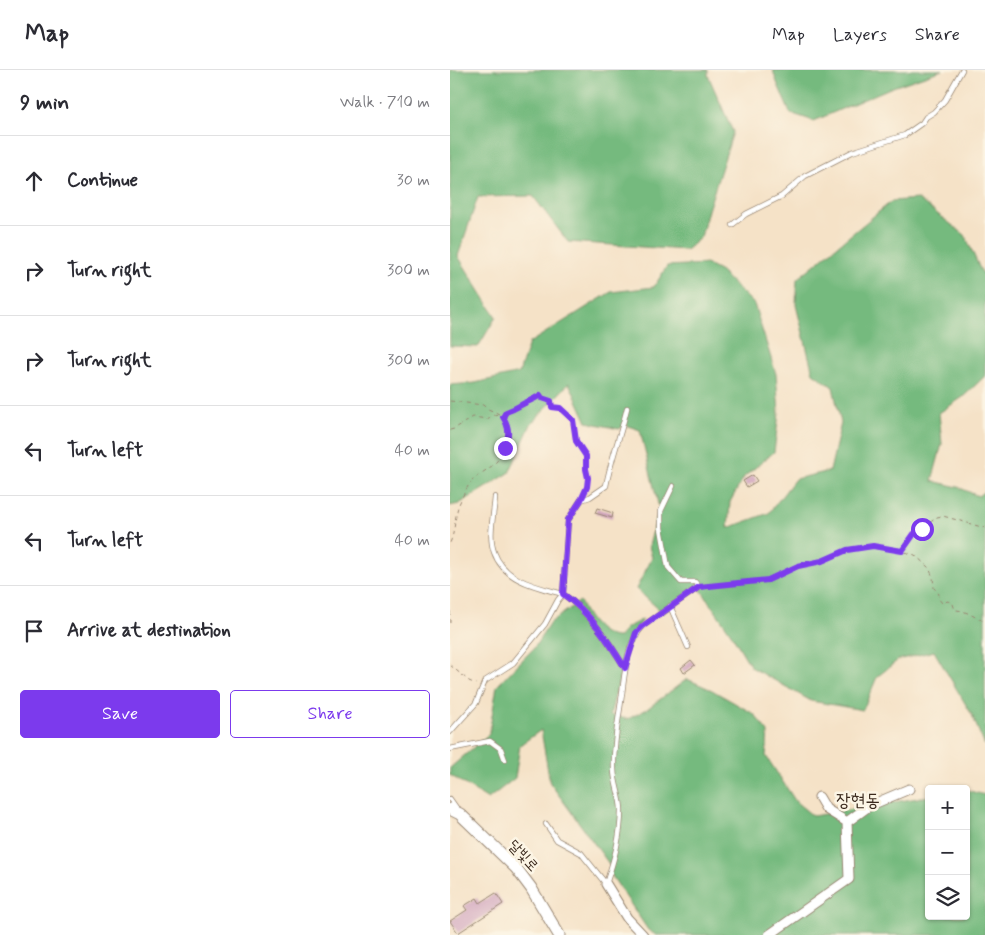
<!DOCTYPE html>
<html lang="en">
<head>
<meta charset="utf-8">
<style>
	:root { --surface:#fff; --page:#f7f7f7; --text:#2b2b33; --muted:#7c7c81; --line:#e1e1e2; --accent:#7c3aed }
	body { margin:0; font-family:Mynerve,"Poor Story",sans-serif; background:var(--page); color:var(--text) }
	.controls { position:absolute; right:15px; bottom:15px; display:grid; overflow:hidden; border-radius:5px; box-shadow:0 1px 4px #0004 }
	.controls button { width:45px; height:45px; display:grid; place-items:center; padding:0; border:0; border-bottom:1px solid var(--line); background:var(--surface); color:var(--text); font:25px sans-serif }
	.stop { position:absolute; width:15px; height:15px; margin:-11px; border:4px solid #7c3aed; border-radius:50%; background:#fff }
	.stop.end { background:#7c3aed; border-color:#fff; box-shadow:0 1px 5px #0008 }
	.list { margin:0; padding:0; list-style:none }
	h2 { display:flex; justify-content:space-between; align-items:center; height:65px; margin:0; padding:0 20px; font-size:21px }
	h2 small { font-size:16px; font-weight:400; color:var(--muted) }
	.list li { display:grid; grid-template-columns:32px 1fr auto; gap:15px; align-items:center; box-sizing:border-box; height:90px; padding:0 20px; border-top:1px solid var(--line) }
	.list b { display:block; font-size:19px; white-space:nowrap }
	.list em { font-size:16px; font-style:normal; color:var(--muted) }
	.actions { display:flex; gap:10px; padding:15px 20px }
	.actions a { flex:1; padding:11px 0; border:1px solid var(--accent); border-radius:5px; text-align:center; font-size:18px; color:var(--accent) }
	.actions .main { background:var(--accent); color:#fff }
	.icon { flex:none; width:28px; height:28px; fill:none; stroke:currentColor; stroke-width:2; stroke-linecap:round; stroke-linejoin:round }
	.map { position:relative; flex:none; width:535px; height:865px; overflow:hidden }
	header { display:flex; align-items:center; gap:30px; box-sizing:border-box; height:70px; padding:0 25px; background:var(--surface); border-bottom:1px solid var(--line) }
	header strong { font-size:24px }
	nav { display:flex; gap:28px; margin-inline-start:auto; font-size:18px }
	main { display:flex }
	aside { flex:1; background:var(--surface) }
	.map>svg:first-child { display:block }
</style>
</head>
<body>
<header>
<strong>Map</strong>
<nav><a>Map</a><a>Layers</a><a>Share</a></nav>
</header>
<main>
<aside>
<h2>9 min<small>Walk · 710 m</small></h2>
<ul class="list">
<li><svg class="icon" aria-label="ahead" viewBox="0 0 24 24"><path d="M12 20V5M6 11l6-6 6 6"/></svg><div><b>Continue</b></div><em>30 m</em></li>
<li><svg class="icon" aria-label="right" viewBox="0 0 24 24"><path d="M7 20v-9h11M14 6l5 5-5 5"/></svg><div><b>Turn right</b></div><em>300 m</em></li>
<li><svg class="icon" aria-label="right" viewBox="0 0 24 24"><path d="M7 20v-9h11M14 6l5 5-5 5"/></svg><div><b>Turn right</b></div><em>300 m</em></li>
<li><svg class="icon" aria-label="left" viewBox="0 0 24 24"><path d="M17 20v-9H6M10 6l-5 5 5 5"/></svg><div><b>Turn left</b></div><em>40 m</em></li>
<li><svg class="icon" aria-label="left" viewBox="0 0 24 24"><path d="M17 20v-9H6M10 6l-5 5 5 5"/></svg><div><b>Turn left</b></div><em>40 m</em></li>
<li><svg class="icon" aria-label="arrive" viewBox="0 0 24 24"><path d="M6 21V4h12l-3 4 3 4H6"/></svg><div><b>Arrive at destination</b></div></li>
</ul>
<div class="actions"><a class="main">Save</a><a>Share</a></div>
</aside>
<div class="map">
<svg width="535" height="865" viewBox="0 0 535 865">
	<rect width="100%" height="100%" fill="#fcf5e5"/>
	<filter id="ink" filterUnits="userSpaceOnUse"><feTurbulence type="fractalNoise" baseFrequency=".02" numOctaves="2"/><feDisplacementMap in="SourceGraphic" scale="10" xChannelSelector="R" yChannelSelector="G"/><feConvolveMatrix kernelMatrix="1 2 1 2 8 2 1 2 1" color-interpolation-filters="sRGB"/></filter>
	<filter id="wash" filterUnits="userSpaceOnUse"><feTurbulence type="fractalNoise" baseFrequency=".0096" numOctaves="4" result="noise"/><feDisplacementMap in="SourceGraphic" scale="20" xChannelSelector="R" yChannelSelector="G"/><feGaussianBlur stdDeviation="1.12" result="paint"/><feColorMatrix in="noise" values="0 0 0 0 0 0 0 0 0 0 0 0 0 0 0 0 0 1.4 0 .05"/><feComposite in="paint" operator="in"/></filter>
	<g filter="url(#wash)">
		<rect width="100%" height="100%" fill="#f5e2c7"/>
		<path fill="#74ba7e" stroke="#58724e" d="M 0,0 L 258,0 L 258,5 L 283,62 L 258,140 L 251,167 L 236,180 L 118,172 L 83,126 L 28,127 L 8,186 L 46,247 L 28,277 L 0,276 Z
			M 323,0 L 492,0 L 440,18 L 364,51 L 340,43 L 326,10 Z
			M 468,129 L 515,165 L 530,199 L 535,206 L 535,306 L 513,327 L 489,343 L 492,374 L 482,411 L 508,417 L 528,426 L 535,421 L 535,676 L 522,645 L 484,581 L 448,590 L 427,607 L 413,640 L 361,631 L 301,597 L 282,565 L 249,517 L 213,543 L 186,519 L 202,488 L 199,476 L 209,438 L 190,360 L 175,355 L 169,359 L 137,352 L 119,313 L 81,354 L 59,403 L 9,434 L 0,436 L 0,315 L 25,313 L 69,303 L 79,273 L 161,222 L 204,217 L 217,196 L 256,194 L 271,202 L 304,234 L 326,304 L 329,343 L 324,382 L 294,407 L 280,432 L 278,458 L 319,443 L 345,409 L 380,401 L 391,353 L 383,317 L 363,303 L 346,235 L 347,209 L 442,131 Z
			M 130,531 C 136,547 151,568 169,567 L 176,558 L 193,549 L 177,579 L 160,645 L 178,649 L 197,639 L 237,609 L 262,620 L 304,644 L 318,662 L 316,686 L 346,732 L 363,746 L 479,726 L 479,846 L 516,846 L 516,720 L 535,725 L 535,865 L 206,865 L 198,860 L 160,803 L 162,798 L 100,713 L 91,660 L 70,675 L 65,708 L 38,729 L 0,705 L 0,698 L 39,664 L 47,616 L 84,578 L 100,553 Z"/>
		<g id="blocks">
			<path fill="#d1a6be" d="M 303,405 L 307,411 L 297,417 L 293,411 Z
				M 147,438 L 163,443 L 162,448 L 145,443 Z
				M 241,590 L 245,595 L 234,603 L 231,598 Z
				M 46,823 L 53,834 L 8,863 L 0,851 L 17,840 L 14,836 L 27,828 L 30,833 Z"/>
		</g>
	</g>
	<g filter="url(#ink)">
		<use href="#blocks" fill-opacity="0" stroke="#988672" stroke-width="1"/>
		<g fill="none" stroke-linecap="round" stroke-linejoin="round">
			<defs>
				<path id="service" d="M 282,155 L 296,144 L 332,126 L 355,106 L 402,82 L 455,65 L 462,60 L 472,53 L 476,47 L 484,42 L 495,30 L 512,0
					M 220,536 L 238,577
					M 175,598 C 158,570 140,543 113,524 L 118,450 L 131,430 L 140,427 L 156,416 C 161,389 171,364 177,338
					M 0,662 L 26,633 L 35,611 L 63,593 L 95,554 L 108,530 L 113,524 C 87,517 54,511 44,482 C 38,466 44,444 45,427
					M 0,679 L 40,671 L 51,679 L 55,690
					M 0,729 L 7,739
					M 96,754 L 107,770 L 131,783 L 156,814 C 164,790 171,766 171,740 C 171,727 164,713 164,699 C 163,677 168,653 171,631 C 175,605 175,576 193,556 L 249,517 L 245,512 L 231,512 L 218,497 L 211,458 L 211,441 L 223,416"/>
				<path id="minor" d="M 397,752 L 419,736 L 459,719
					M 156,814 L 177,848 L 193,865
					M 319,865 L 399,809 L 397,752 L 376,739 L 369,727"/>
				<path id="secondary" d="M 0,739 L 10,744 L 66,798 L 81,818 L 109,865"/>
			</defs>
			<use href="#service" stroke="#988672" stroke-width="6"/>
			<use href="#minor" stroke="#988672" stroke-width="11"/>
			<use href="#secondary" stroke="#988672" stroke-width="13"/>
			<path stroke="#988672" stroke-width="1" stroke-dasharray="4 4" stroke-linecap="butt" d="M 0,331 L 33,335 C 38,341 47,341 53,347 L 56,342 C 65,340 83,331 90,325 L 92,328 L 101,331 L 102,337 L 110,339 L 123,350 L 126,371 L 136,386 L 136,399 L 138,408 L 137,417 L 134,423
				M 0,360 L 4,359 L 23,347 L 37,349 L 44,345 L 53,347 C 63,363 57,382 43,395 C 36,401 27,405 21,412 C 17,417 13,425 10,432 C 4,445 6,459 0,473
				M 452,480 L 464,464 L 472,459 L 487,447 L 493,446 L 535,458
				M 255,517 L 318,510 L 348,496 L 372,491 L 397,480 L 423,476 L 445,479 L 465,485 L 479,498 L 483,507 L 484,518 L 489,524 L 488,528 L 492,533 L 498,531 L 503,534 L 505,540 C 517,540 524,548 535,551
				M 0,533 L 0,555
				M 0,595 L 19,611 L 26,614"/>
			<use href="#service" stroke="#fff" stroke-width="4.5"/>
			<use href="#minor" stroke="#fff" stroke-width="9"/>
			<use href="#secondary" stroke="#fff" stroke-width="11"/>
		</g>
	</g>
	<g fill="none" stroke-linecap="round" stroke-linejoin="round" filter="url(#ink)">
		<path stroke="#7c3aed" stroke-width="6" d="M 55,378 C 59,366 60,358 53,347 L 56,342 C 62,340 66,338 71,335 C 77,331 84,330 90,325 L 92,328 L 101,331 L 102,337 L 110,338 L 123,350 L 126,371 L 136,386 L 136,399 L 138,408 L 137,417 L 131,430 L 118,450 L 113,524 C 140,543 158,570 175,598 L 186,563 L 193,556 L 249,517 L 318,510 L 348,496 L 372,491 L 397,480 L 423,476 L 452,481 L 464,464 L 472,459"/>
	</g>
	<g text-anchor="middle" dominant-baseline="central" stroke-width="5" stroke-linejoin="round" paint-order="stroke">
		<g font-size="15" fill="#3b2a1e" stroke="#fcf5e5">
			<text transform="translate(73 786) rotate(48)">달빛로</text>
		</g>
		<g font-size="18" fill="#3b2a1e" stroke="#fcf5e5">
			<text x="408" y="731">장현동</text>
		</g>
	</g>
</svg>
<div class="controls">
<button>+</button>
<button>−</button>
<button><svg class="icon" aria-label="layers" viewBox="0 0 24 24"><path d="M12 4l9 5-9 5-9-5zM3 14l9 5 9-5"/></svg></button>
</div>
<div class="stop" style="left:472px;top:459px"></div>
<div class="stop end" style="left:55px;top:378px"></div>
</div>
</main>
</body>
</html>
